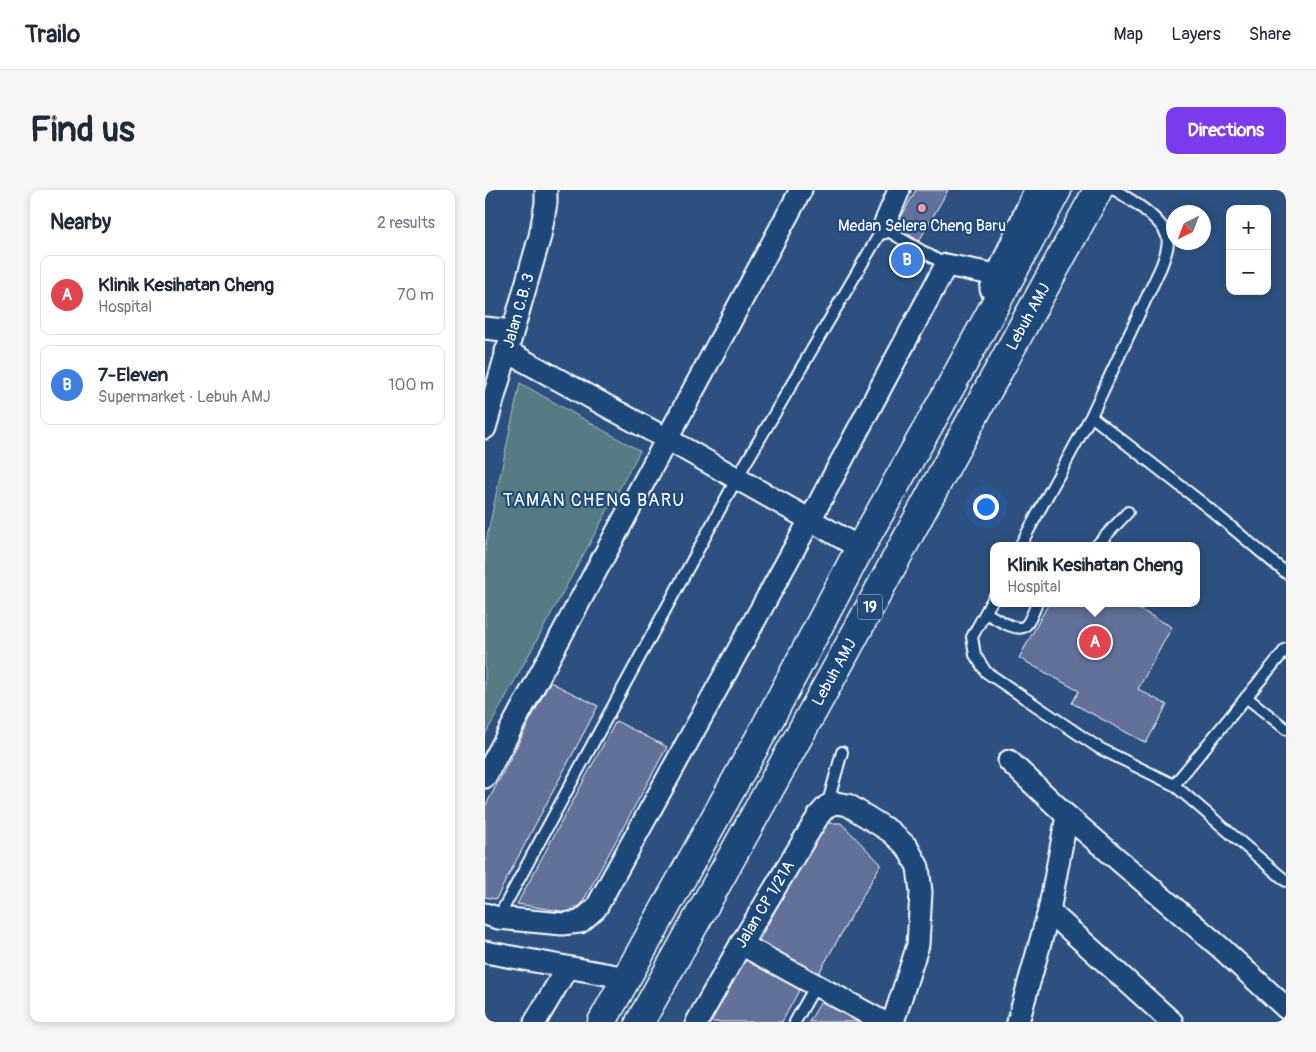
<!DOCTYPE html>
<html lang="en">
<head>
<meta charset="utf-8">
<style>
	:root { --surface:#fff; --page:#f6f6f7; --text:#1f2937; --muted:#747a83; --line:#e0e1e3; --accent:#7c3aed }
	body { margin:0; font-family:Pangolin,sans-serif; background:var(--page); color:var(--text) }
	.controls { position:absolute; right:15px; top:15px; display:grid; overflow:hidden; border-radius:10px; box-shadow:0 2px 8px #0003 }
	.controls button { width:45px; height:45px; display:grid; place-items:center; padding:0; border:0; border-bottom:1px solid var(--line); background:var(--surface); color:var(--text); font:25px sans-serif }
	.compass { position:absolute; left:681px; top:15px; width:45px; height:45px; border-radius:50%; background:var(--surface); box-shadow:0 2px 8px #0003; rotate:222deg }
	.you { position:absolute; left:500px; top:316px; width:18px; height:18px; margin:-12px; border:4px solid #fff; border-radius:50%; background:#1a73e8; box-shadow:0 0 0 8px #1a73e833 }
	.badge { display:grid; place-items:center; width:32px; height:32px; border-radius:50%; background:var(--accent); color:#fff; font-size:16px; font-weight:700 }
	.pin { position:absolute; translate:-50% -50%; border:2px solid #fff; box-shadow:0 1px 5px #0006 }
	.popup { position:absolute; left:505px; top:352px; width:210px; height:65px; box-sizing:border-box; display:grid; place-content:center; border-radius:10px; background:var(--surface); filter:drop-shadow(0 1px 4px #0005); font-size:16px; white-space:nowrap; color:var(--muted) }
	.popup b { font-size:19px; color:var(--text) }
	.popup::after { content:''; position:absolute; left:50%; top:100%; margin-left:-10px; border:10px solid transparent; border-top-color:var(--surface) }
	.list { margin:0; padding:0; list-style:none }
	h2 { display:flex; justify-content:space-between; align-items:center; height:65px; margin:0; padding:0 20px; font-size:21px }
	h2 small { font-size:16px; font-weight:400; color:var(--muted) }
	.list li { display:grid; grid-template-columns:32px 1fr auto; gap:15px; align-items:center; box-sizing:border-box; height:80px; margin:0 10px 10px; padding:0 10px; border:1px solid var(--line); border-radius:10px }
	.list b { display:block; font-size:19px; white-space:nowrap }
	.list p { margin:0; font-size:16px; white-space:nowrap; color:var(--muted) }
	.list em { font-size:16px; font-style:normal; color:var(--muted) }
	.map { position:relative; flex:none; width:801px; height:832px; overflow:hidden; border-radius:10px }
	header { display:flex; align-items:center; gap:30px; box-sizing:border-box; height:70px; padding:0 25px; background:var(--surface); border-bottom:1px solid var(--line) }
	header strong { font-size:24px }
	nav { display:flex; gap:28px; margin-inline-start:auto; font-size:18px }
	.intro { display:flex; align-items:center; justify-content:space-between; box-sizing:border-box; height:120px; padding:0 30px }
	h1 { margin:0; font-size:35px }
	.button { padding:12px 22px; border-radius:10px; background:var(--accent); color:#fff; font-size:18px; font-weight:700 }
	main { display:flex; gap:30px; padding:0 30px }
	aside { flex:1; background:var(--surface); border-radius:10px; box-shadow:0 2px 8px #0003 }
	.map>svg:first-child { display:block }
</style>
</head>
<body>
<header>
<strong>Trailo</strong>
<nav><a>Map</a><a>Layers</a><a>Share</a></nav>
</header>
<div class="intro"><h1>Find us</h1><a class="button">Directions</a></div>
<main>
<aside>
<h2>Nearby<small>2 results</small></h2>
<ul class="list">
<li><span class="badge" style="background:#e0444e">A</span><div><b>Klinik Kesihatan Cheng</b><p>Hospital</p></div><em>70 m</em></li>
<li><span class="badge" style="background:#3f7fe0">B</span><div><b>7-Eleven</b><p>Supermarket · Lebuh AMJ</p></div><em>100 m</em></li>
</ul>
</aside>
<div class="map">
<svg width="801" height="832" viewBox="0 0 801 832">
	<rect width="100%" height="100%" fill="#2c5180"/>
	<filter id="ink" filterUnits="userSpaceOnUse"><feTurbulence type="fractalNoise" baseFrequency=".02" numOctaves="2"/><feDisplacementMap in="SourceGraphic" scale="10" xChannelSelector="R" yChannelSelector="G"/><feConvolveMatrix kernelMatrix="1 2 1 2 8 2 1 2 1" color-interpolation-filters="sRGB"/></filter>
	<g filter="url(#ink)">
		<path fill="#567c83" stroke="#aabec1" d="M 35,193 L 155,261 L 0,545 L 0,356 Z"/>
		<path fill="#626f9a" stroke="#fff" d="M 431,0 L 463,0 L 434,51 L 411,36 Z
			M 564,413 L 643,413 L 687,437 L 653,499 L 682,515 L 661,553 L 587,513 L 594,501 L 534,468 Z
			M 65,492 L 113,516 L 11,709 L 0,707 L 0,617 Z
			M 131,531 L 182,557 L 96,715 L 82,722 L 32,714 Z
			M 338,633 L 356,633 L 396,674 L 331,788 L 271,756 Z
			M 259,765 L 317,795 L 297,832 L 221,832 Z
			M 338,808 L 377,832 L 324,832 Z"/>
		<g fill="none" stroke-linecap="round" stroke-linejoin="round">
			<defs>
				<path id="service" d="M 606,226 L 721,316 L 801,383
					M 535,356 L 606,226 L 676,77 C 679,68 685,56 682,46 C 676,28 645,9 630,0
					M 611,356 L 643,322
					M 509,407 L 487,447 L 490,465 L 501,482 L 614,558 L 689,595 L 801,691
					M 501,423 C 510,428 534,444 541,435 C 546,430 549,420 552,413
					M 761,507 L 801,539
					M 689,595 L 801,459
					M 342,616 L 357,562
					M 13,728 L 252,288 L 398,38 L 461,75
					M 310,832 L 331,795"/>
				<g id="minor">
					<path d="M 398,38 L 414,0"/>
					<path d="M 506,99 L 550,0"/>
					<path d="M 0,138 L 27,141"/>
					<path d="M 21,161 L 182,249 L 375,358"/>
					<path id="s1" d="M 0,238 L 55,46 L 61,13 L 61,0"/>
					<path d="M 524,571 L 582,626 L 736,758 L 801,818"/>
					<path d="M 0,587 L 316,0"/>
					<path d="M 564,721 L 687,832"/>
					<path d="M 0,724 L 13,728 L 77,734 L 95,732 L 111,718 L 325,330 L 461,75 L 512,85"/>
					<path d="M 256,754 L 398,832"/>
					<path d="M 0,762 L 142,788"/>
					<path d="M 50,832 L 82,778"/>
					<path id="s2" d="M 212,832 L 256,754 L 334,625 L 342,616 L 351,613 L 363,615 L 406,642 L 422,657 L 433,677 L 436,702 L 433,755 L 408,832"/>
					<path d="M 533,832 L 564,721 L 582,626"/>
				</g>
				<g id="trunk">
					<path d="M 117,832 L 280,538 L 375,358 L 466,196 L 572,0"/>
					<path id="s3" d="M 155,832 L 354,474 L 476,249 L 613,0"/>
				</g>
			</defs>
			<use href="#service" stroke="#fff" stroke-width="14"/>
			<use href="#minor" stroke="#fff" stroke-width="25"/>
			<use href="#trunk" stroke="#fff" stroke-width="31"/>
			<use href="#service" stroke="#1f4a7a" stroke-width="10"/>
			<use href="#minor" stroke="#1f4a7a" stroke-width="21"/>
			<use href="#trunk" stroke="#1f4a7a" stroke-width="28"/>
		</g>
	</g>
	<circle fill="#ff9aa2" stroke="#1f4a7a" stroke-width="2" cx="437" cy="18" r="5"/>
	<g text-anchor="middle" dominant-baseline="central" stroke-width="4.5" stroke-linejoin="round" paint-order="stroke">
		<rect fill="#1f4a7a" stroke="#bcc9d7" stroke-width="1" x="372.5" y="404.5" width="25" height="25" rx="4"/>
		<g font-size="15" font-weight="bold" fill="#fff">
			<text x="385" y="417">19</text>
		</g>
		<g font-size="16" fill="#fff" stroke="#1f4a7a">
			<text x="437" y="36">Medan Selera Cheng Baru</text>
		</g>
		<g font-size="16" fill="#fff" stroke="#1f4a7a">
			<text stroke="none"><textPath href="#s1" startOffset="122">Jalan C.B. 3</textPath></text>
			<text stroke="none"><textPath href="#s3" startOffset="805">Lebuh AMJ</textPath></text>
			<text stroke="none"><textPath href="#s3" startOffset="400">Lebuh AMJ</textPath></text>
			<text stroke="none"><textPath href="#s2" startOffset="136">Jalan CP 1/21A</textPath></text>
		</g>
		<g font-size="18" letter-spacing="1" fill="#fff" stroke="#1f4a7a">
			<text x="109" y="310">TAMAN CHENG BARU</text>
		</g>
	</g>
</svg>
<div class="controls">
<button>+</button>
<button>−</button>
</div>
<svg class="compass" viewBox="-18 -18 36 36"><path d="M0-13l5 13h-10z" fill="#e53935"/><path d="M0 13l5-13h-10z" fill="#747a83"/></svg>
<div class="you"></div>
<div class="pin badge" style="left:610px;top:452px;background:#e0444e">A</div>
<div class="popup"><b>Klinik Kesihatan Cheng</b>Hospital</div>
<div class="pin badge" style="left:422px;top:70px;background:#3f7fe0">B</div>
</div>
</main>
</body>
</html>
